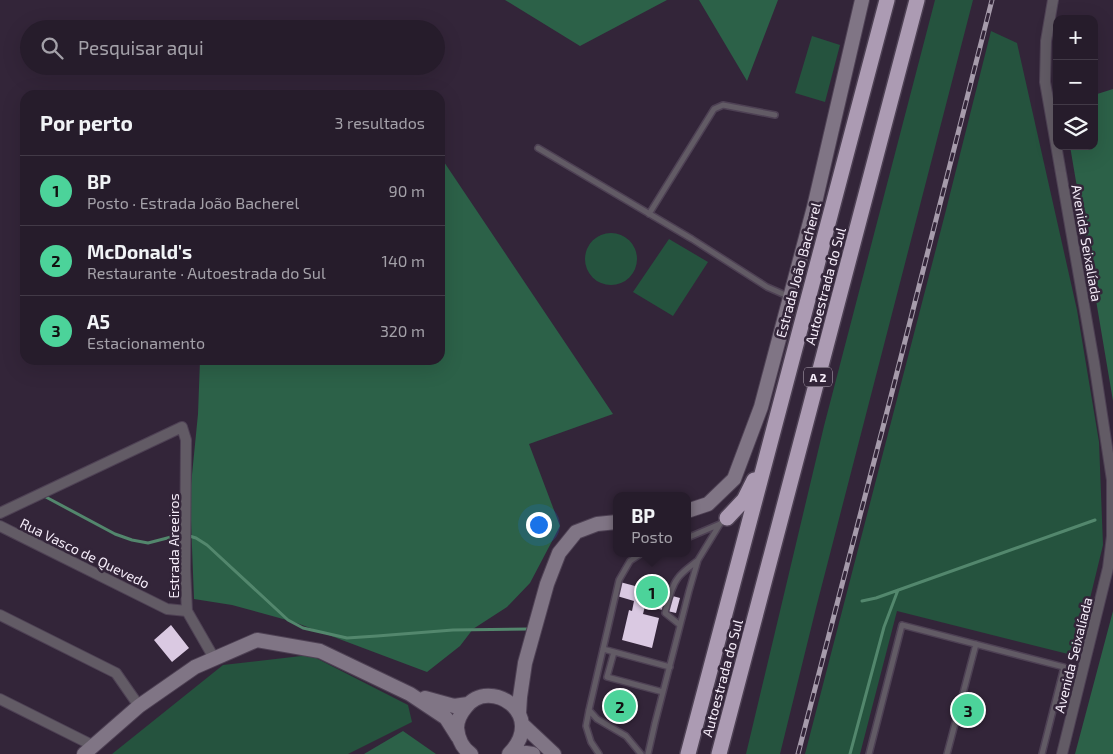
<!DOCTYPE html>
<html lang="pt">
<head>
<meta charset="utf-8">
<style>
	:root { --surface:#261c2b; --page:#2e2533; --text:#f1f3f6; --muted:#a4a1a9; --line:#423a47; --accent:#4cd39a }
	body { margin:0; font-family:"Exo 2",sans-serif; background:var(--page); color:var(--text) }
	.controls { position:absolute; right:15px; top:15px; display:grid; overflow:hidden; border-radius:10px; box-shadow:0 5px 20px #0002 }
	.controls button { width:45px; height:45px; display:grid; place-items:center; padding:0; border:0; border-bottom:1px solid var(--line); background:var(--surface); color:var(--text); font:25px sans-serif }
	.you { position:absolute; left:538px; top:524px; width:18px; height:18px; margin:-12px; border:4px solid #fff; border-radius:50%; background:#1a73e8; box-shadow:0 0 0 8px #1a73e833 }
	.badge { display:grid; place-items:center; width:32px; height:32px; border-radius:50%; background:var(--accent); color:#111; font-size:16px; font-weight:700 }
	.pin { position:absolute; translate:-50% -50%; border:2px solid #fff; box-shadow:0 1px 5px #0006 }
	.popup { position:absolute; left:613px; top:492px; width:78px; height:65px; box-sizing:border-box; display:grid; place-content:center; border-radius:10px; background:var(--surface); filter:drop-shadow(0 1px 4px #0005); font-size:16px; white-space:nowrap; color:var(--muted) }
	.popup b { font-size:19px; color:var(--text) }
	.popup::after { content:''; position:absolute; left:50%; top:100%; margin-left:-10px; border:10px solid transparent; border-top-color:var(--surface) }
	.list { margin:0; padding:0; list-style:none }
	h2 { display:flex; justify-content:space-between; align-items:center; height:65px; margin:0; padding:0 20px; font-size:21px }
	h2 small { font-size:16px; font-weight:400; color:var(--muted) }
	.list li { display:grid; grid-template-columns:32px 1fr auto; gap:15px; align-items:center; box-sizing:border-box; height:70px; padding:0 20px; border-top:1px solid var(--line) }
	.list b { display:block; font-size:19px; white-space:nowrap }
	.list p { margin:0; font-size:16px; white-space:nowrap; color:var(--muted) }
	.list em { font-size:16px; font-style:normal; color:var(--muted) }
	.icon { flex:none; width:28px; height:28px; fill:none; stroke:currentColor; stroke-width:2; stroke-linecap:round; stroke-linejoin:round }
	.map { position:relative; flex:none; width:1113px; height:754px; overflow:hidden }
	.search { position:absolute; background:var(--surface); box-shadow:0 5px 20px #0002; left:20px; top:20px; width:425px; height:55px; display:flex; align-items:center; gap:12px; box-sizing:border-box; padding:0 18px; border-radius:28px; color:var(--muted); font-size:19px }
	.panel { position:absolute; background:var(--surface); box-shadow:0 5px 20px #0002; left:20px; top:90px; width:425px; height:275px; border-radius:15px }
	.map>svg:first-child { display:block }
</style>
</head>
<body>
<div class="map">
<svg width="1113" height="754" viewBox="0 0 1113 754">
	<rect width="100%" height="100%" fill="#332539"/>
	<path fill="#25533e" d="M 935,0 L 973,0 L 816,608 L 780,754 L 746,754 L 824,426 Z
		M 991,31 L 1017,43 L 1077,310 L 1099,442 L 1103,545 L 1076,656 L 897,611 L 860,754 L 805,754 L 945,214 Z
		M 812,36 L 840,45 L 825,102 L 795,93 Z
		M585 259a26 26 0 1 1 52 0a26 26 0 1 1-52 0Z
		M 669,239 L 708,262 L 673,316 L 633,292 Z
		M 310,655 L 408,705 L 412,722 L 348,754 L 112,754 L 223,665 Z"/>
	<path fill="#2c6148" d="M 505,0 L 667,0 L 580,46 Z
		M 699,0 L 778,0 L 747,81 Z
		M 1113,89 L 1113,401 L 1070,146 L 1094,146 L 1094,95 Z
		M 440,156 L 613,414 L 529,444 L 560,526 L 530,583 L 507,607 L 473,629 L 460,646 L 427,672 L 294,622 L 232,605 L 194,599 L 190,495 L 198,414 L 200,360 L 440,360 Z
		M 1113,611 L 1113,754 L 1075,754 Z
		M 403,731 L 436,754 L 364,754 Z"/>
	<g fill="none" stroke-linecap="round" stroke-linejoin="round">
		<path stroke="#53876d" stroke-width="3" d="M 44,496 L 115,534 L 132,540 L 148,543 L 175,536 L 186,535 L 196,538 L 207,545 L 288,620 L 303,628 L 347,638 L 377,636 L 453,630 L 529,629
			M 862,601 L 876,598 L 1095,520
			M 850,754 L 884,627 L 898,590"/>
	</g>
	<path fill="#dac9e2" d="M 620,582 L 680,598 L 676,613 L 645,606 L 643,614 L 659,618 L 652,648 L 622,640 L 629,610 L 632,611 L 634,601 L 617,596 Z
		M 171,625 L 189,648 L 172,662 L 154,640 Z
		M 608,694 L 637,701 L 633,718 L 604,710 Z"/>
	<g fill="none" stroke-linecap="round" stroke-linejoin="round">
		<defs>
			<path id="lane" d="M 538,148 L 692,239 L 767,287 L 790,297
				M 649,214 L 714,109 L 723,105 L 775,115
				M 687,538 L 720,524
				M 680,625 L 665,613 C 668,601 671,587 678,578 C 683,571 691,566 697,561
				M 603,649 L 670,667
				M 614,652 L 607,677 L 663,692
				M 589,710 L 597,719 L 626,736 L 641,754
				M 599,754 L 591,742 L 586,726 L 589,710 L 619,580 L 630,561 L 642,553
				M 648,754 L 655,723 L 689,591 L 698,560 L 720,524 L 725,519
				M 869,754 L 902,625 L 1064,667 L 1042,754
				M 947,754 L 976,644"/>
			<path id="street" d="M 1053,0 L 1046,41 L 1045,82 L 1094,362 L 1112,480 L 1112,536 L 1108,568 L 1062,754
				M 0,513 L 182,427 L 186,440 L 185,569 L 187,611 L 214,658
				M 0,526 L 167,609 L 187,611
				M 0,615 L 116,673 L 139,706
				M 0,699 L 94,746"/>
			<path id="secondary" d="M 687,511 L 708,504 L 734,479 L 761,407 L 814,207 L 862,0
				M 425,698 L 454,706 L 468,704
				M 519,713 L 520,697 L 525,663 L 547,584 L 559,553 L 576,532 L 597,524 L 617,522
				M 522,724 L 554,754
				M 84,754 L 139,706 L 195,667 L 257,640 L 320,651 L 410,694 L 446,718 L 458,737
				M 471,754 C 462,748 458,738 457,728 C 457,720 461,713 466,707 C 489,676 548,714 509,754
				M 515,754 L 526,753 L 533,754"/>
			<path id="highway" d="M 727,518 L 744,500 L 754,480
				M 688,754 L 887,0
				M 719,754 L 917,0"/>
		</defs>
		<use href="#lane" stroke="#4e4154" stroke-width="8"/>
		<use href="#street" stroke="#4e4154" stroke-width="12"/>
		<use href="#secondary" stroke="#4e4154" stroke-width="16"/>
		<use href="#highway" stroke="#4e4154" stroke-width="18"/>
		<use href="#lane" stroke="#625b65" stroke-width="5"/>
		<use href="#street" stroke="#625b65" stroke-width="10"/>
		<use href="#secondary" stroke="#807585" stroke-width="14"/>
		<use href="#highway" stroke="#ac9bb3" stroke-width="15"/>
		<defs>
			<path id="rail" d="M 798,754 L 889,404 L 992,0"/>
		</defs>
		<use href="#rail" stroke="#a69bab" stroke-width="5"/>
		<use href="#rail" stroke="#332539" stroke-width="3" stroke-dasharray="9" stroke-linecap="butt"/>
	</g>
	<g text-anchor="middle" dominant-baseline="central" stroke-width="5" stroke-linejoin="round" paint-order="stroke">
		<rect fill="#332539" stroke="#bbb0bf" stroke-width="1" x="804" y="367.5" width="28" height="19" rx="4"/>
		<g font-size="12" font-weight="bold" fill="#f5ecf9">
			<text x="818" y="377">A 2</text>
		</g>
		<g font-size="14" fill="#f5ecf9" stroke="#332539">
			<text transform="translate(1087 243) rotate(80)">Avenida Seixalíada</text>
			<text transform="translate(798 270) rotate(-75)">Estrada João Bacherel</text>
			<text transform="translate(825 286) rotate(-75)">Autoestrada do Sul</text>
			<text transform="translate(173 546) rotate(-90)">Estrada Areeiros</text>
			<text transform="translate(85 553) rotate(26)">Rua Vasco de Quevedo</text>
			<text transform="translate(1073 655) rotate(-76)">Avenida Seixalíada</text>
			<text transform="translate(722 678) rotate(-75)">Autoestrada do Sul</text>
		</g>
	</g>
</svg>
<div class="controls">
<button>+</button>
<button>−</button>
<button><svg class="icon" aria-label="layers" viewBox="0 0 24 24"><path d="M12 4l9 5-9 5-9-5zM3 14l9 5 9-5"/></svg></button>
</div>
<div class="you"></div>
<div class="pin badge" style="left:652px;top:592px">1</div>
<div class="popup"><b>BP</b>Posto</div>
<div class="pin badge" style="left:620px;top:706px">2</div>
<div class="pin badge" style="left:968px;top:710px">3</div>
<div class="search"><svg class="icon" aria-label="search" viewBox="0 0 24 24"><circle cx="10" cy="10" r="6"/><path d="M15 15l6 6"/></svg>Pesquisar aqui</div>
<section class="panel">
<h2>Por perto<small>3 resultados</small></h2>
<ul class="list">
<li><span class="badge">1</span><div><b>BP</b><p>Posto · Estrada João Bacherel</p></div><em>90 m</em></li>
<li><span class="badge">2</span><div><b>McDonald's</b><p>Restaurante · Autoestrada do Sul</p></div><em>140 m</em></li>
<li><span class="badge">3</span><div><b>A5</b><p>Estacionamento</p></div><em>320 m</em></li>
</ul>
</section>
</div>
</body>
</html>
